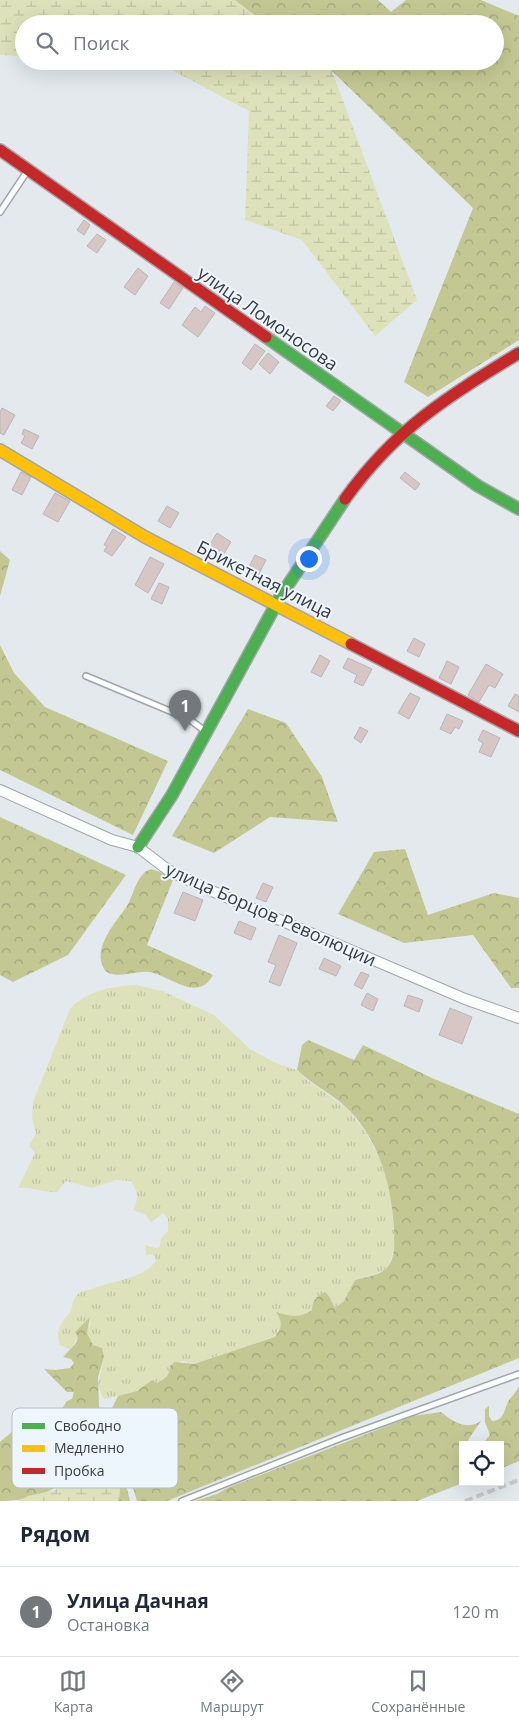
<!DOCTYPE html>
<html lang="ru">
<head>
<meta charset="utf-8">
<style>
	:root { --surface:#fff; --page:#f6f6f7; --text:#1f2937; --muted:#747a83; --line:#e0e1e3; --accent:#74787c }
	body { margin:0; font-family:"Open Sans",sans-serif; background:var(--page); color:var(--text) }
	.controls { position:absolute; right:15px; bottom:15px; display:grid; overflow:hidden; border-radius:0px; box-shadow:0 5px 20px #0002 }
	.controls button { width:45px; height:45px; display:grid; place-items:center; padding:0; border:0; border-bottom:1px solid var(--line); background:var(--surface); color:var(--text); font:25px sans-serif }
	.you { position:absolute; left:308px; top:558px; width:18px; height:18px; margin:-12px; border:4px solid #fff; border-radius:50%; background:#1a73e8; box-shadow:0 0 0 8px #1a73e833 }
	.badge { display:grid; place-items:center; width:32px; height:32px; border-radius:50%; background:var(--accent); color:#fff; font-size:16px; font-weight:700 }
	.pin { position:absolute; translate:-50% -41px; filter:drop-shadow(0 1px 2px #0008) }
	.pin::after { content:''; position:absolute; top:26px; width:18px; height:15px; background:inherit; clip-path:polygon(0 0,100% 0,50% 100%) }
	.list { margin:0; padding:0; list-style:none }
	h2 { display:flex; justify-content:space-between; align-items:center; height:65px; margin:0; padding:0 20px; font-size:21px }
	h2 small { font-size:16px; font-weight:400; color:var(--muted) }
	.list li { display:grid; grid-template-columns:32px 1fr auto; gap:15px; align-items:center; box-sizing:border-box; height:90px; padding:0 20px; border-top:1px solid var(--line) }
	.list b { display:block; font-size:19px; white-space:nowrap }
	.list p { margin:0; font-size:16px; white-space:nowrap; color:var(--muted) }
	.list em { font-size:16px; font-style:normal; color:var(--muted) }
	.icon { flex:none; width:28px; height:28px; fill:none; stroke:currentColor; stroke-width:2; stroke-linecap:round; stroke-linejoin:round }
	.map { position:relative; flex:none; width:519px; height:1501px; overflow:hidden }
	.search { position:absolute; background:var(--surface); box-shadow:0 5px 20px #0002; left:15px; right:15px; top:15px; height:55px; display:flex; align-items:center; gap:12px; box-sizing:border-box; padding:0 18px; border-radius:28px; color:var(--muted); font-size:19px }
	.sheet { height:155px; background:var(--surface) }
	nav { display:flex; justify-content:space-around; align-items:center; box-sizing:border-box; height:70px; border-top:1px solid var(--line); background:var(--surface); font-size:14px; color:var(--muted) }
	nav a { display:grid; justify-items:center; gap:2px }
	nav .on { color:var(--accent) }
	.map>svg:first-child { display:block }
</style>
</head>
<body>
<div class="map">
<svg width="519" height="1501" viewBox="0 0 519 1501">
	<defs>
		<pattern id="grass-tufts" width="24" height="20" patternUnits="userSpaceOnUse" patternTransform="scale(1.25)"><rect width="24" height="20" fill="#dde2ba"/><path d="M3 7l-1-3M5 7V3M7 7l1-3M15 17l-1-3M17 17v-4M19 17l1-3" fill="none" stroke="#bec3a1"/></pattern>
		<pattern id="forest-crowns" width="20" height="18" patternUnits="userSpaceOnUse" patternTransform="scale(1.25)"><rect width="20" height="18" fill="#c3c893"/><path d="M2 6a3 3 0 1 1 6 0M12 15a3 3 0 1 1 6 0" fill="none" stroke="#9fa479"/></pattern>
		<pattern id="wetland-marsh" width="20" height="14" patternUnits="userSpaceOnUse" patternTransform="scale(1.25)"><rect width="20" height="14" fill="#dde2ba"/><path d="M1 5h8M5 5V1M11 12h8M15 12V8" fill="none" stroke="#bec3a1"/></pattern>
	</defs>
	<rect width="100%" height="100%" fill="#e4e9ee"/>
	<path fill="url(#grass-tufts)" d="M 136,985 L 162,991 L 214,1015 L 250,1049 L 278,1064 L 297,1070 L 307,1080 L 348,1109 L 366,1133 L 382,1162 L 390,1188 L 395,1243 L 389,1266 L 383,1271 L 355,1280 L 344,1301 L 335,1308 L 329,1296 L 325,1292 C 316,1297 312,1300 312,1310 C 300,1319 291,1316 277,1313 C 283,1323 282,1328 275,1337 L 194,1364 L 183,1361 L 170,1366 L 170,1373 L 157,1383 L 152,1380 L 137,1391 L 106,1399 L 103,1398 L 98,1385 L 104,1357 L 93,1345 L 87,1332 L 90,1324 L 89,1318 L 70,1350 L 60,1345 C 55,1333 61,1322 69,1314 C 73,1308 72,1301 76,1296 C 81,1290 87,1291 94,1288 C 114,1280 141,1280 156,1261 L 155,1257 L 152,1254 L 146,1255 L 145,1245 L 157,1248 L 160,1246 L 161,1238 L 168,1231 L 168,1218 L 163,1213 L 151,1223 L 146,1215 L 133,1210 C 139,1199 138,1192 131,1181 L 116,1180 L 92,1188 L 66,1181 L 57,1192 C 43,1193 32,1186 18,1188 L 35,1153 L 29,1146 L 36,1133 L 32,1118 L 33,1102 L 70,1009 C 86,991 112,986 136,985 Z"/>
	<path fill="url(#forest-crowns)" d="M 233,0 L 378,0 L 391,12 L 406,0 L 481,0 L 519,16 L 519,340 L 428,397 L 404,382 L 473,208 L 332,71 L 318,61 L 495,61 L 495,24 L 266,24 Z
		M 0,551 L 10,560 L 0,596 Z
		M 0,645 L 14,673 L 45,707 L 168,761 L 133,835 L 0,770 Z
		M 248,709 L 286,723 L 322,777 L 338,822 L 270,817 L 214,853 L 172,836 Z
		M 0,817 L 126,875 L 68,955 L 13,982 L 0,975 Z
		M 405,849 L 428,915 L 494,893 L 519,898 L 519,988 L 511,988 L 473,935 L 404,943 L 338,914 L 374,852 Z
		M 151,869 L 169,875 L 173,880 L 147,945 L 213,975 C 197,1004 170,975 149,972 C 136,970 109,982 103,967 C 93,947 116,922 127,906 C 134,894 137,873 151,869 Z
		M 308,1040 L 354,1060 L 363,1045 L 432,1078 L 519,1114 L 519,1358 L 167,1501 L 137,1501 L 110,1412 L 118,1396 L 137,1391 L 152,1380 L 157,1383 C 165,1378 170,1376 170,1366 L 175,1362 L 194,1364 L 275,1337 C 282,1328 283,1322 276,1312 C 290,1316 299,1319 312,1310 C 312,1300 316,1297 325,1292 L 329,1296 L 335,1308 L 344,1301 L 355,1280 C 365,1277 384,1275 389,1265 C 396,1254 394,1240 394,1228 C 391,1184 380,1142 348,1109 C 333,1094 312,1085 297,1070 L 302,1045 Z
		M 90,1317 L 87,1333 L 93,1345 L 102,1348 L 104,1357 L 98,1377 L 99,1406 L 103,1421 L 120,1461 L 130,1501 L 119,1501 L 120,1483 L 77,1471 C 57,1492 28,1501 0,1501 L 0,1442 L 13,1431 L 14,1426 L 31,1426 L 44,1418 L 56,1418 L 67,1401 L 72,1399 L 74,1392 L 67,1392 L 44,1369 L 55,1370 L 70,1368 L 74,1363 L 71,1359 L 63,1357 L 76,1343 L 78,1337 L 75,1332 Z
		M 519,1387 L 519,1461 L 500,1469 L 500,1445 L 463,1445 L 463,1482 L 465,1482 L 417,1501 L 195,1501 L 217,1494 L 227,1488 L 413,1416 L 441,1412 C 453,1421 465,1431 481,1421 L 468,1440 L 471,1444 L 483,1443 L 490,1435 L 485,1422 L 485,1409 L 489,1406 L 489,1416 L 492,1421 C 505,1421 504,1408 509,1400 C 512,1396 516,1392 519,1387 Z"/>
	<path fill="url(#wetland-marsh)" d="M 0,0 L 235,0 L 267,24 L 24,24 L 24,56 L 0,55 Z
		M 155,61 L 319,61 L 332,71 L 417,300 L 375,336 L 302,240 L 245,220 L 249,111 Z
		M 108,1463 L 116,1467 L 120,1473 L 119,1501 L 19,1501 L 28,1496 L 55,1490 L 77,1471 Z"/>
	<path fill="#d7c7c4" stroke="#b7b6b8" d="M 84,220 L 90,225 L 84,235 L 77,230 Z
		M 97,234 L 106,240 L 97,253 L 87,246 Z
		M 138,268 L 148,276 L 135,295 L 124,287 Z
		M 174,282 L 183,288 L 169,309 L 160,303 Z
		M 205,306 L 215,313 L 198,337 L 182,325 L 195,307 L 201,312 Z
		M 255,344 L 265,351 L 251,370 L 242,363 Z
		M 268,353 L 279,362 L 270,374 L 259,364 Z
		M 334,396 L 341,401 L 333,411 L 326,406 Z
		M 2,408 L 15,415 L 4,435 L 0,433 L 0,412 Z
		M 24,429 L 39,436 L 32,449 L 21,443 L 25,436 L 22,434 Z
		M 21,472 L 31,477 L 22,495 L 12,490 Z
		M 405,472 L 420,484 L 415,490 L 400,478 Z
		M 55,493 L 70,501 L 58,522 L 43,514 Z
		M 167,506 L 179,513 L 170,528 L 158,521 Z
		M 113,529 L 126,537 L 112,556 L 104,551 L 107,546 L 104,545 Z
		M 217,533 L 231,542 L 223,555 L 209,546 Z
		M 255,555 L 266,560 L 258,576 L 247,571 Z
		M 150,557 L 164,564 L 148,593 L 135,585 Z
		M 159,583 L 169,587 L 162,604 L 151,599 Z
		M 414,638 L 425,644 L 419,657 L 407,651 Z
		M 320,655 L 330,661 L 321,677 L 311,672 Z
		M 348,658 L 372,669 L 363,686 L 354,682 L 357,675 L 343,668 Z
		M 447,661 L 459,667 L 451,684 L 439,678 Z
		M 486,664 L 503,674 L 495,688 L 489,685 L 479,702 L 468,695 Z
		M 410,693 L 420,698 L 409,719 L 398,713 Z
		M 515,694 L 519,696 L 519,712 L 508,706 Z
		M 447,714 L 463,721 L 459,729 L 455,727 L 451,734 L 440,729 Z
		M 360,727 L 368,731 L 361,743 L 354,738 Z
		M 483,730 L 500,738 L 491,757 L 479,752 L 483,743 L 478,740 Z
		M 263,883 L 273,887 L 266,902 L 256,898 Z
		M 183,892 L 203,900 L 195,921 L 174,913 Z
		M 239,921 L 256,928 L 251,940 L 234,933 Z
		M 279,935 L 297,943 L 280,986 L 269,982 L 276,965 L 268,962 Z
		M 324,958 L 341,966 L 336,976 L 319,969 Z
		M 361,972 L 369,975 L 362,989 L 354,985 Z
		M 367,993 L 378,999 L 373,1011 L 361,1005 Z
		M 408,995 L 423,1000 L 419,1012 L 404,1006 Z
		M 450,1008 L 472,1017 L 462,1044 L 439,1035 Z"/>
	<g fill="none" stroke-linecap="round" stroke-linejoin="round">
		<defs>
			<path id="lane" d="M 0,212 L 28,170
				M 86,676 L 189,719 L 205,731
				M 182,1501 L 341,1438 L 519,1374"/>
			<path id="street" d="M 0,790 L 112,840 L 138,847 L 168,870 L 205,888 L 465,999 L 519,1018"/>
			<path id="fast" d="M 266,337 L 478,486 L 519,509
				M 138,847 L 172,795 L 280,597 L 345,499"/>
			<path id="slow" d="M 0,450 L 145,537 L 351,644"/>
			<path id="jam" d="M 0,150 L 266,337
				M 345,499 C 396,428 447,397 519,353
				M 351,644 L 519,731"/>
		</defs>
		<use href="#lane" stroke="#a1a5a9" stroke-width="8"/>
		<use href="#street" stroke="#a1a5a9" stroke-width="12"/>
		<use href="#fast" stroke="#a1a5a9" stroke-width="14"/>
		<use href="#slow" stroke="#a1a5a9" stroke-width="14"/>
		<use href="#jam" stroke="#a1a5a9" stroke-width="14"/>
		<use href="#lane" stroke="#fbfcfc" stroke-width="5"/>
		<use href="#street" stroke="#fbfcfc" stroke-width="10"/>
		<use href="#fast" stroke="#4caf50" stroke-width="11"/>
		<use href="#slow" stroke="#ffc107" stroke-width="11"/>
		<use href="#jam" stroke="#c62828" stroke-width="11"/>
		<path stroke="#c6c8c9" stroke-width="4" stroke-dasharray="8 4" stroke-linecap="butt" d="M 465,1501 L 519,1480"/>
	</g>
	<g text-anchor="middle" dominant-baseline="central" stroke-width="4" stroke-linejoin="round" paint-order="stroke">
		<g font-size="18" fill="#383b3f" stroke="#eef6fd">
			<text transform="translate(268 318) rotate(35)">улица Ломоносова</text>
			<text transform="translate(265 579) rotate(27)">Брикетная улица</text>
			<text transform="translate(271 914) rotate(24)">улица Борцов Революции</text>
		</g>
	</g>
	<rect x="12" y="1408" width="166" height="80" rx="8" fill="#eef6fd" stroke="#b7bec4" stroke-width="1"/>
	<rect x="22" y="1423" width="23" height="6" fill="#4caf50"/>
	<rect x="22" y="1445" width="23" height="7" fill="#ffc107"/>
	<rect x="22" y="1468" width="23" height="6" fill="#c62828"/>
	<g font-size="14" fill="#383b3f">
		<text x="54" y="1431">Свободно</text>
		<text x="54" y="1453">Медленно</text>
		<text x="54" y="1476">Пробка</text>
	</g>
</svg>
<div class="controls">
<button><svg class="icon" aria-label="locate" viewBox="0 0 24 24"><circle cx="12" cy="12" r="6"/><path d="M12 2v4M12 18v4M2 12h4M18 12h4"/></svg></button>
</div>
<div class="you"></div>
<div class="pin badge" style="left:185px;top:731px">1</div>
<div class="search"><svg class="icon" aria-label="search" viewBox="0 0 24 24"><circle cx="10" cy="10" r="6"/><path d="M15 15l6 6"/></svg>Поиск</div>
</div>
<section class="sheet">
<h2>Рядом<small></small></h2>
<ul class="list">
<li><span class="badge">1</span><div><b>Улица Дачная</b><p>Остановка</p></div><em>120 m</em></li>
</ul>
</section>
<nav>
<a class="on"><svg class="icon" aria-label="map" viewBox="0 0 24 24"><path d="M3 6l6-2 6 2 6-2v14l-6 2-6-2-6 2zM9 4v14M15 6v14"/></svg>Карта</a>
<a><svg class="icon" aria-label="directions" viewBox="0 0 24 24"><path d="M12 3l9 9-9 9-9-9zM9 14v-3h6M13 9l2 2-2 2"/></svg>Маршрут</a>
<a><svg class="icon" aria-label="saved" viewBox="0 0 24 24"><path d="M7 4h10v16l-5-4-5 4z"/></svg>Сохранённые</a>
</nav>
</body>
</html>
